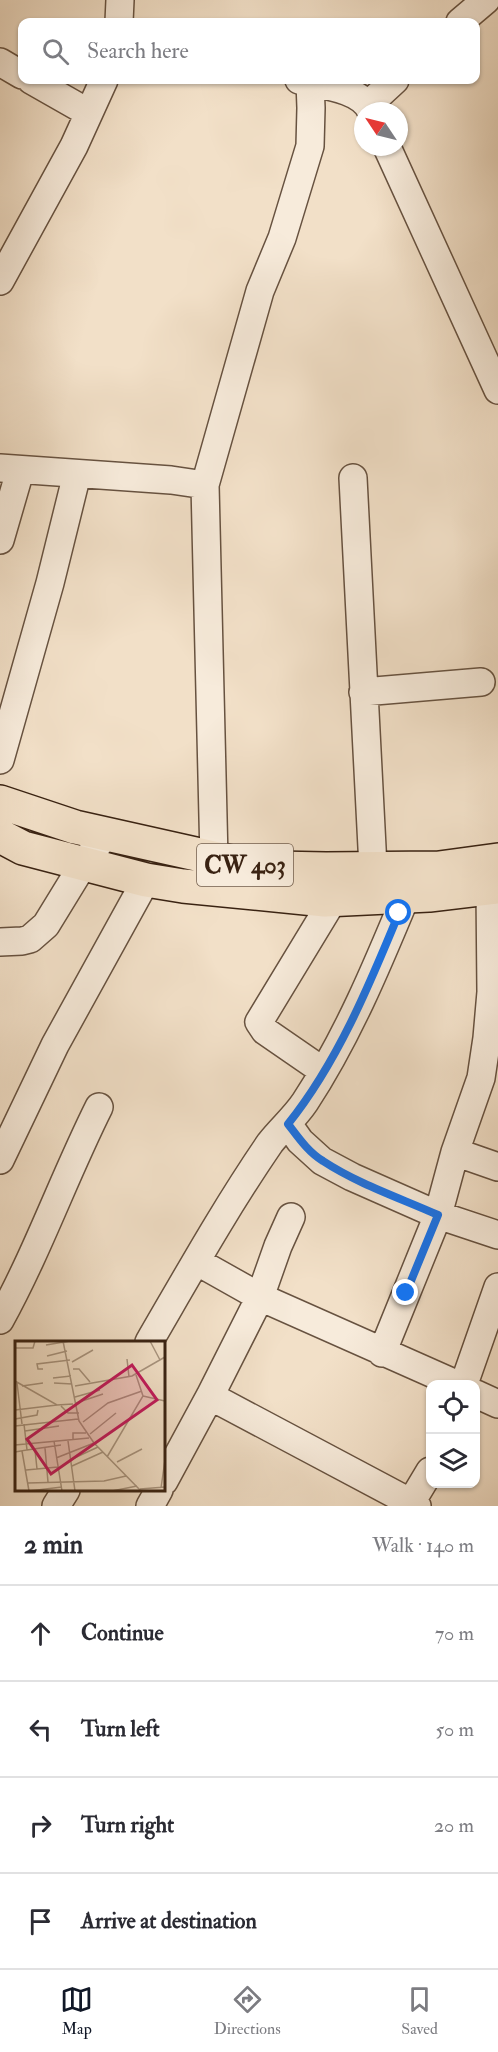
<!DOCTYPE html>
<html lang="en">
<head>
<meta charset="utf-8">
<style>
	:root { --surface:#fff; --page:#f2f2f3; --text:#2b2b33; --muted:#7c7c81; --line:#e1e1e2; --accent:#111827 }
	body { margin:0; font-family:"IM FELL Double Pica",serif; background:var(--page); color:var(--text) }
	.controls { position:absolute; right:18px; bottom:18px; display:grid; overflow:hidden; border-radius:12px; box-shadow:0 2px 4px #0004 }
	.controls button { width:54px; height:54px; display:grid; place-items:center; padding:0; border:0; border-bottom:2px solid var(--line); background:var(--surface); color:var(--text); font:30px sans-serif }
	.compass { position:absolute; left:354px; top:102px; width:54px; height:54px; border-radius:50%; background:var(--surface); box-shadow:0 2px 4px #0004; rotate:305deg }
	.stop { position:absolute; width:18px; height:18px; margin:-14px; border:4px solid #1a73e8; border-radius:50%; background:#fff }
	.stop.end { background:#1a73e8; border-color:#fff; box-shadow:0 2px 6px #0008 }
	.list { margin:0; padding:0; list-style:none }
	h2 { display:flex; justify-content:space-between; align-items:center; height:78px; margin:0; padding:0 24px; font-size:26px }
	h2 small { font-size:20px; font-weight:400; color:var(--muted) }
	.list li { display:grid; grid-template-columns:39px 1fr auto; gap:18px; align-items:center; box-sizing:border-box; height:96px; padding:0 24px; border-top:2px solid var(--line) }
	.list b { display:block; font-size:22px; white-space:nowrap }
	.list em { font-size:20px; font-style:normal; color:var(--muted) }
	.icon { flex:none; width:33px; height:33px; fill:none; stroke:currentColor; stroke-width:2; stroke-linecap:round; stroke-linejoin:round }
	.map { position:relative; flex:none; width:498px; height:1506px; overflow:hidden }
	.search { position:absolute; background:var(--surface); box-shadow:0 2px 4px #0004; left:18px; right:18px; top:18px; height:66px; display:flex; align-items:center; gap:15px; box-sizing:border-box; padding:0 21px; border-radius:12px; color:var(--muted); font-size:22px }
	.sheet { height:462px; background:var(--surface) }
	nav { display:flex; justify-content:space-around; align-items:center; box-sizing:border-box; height:84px; border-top:2px solid var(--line); background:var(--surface); font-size:16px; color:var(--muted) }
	nav a { display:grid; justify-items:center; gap:3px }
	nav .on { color:var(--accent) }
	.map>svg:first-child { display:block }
</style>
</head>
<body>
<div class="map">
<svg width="498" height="1506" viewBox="0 0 498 1506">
	<rect width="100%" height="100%" fill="#f2e0c8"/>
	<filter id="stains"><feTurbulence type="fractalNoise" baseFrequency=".00333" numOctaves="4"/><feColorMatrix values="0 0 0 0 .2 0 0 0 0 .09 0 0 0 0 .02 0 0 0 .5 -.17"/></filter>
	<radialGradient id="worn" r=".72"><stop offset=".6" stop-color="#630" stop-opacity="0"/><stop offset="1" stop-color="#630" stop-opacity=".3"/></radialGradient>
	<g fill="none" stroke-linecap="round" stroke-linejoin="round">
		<defs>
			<path id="minor" d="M 119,22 L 120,0
				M 460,22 L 486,0
				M 0,62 L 22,75
				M 31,80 L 89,113
				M 299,80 C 320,85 361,88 371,111
				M 368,105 L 395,80
				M 387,147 L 498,390
				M 0,281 L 74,146 L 104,80
				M 0,468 L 171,480 L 205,485
				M 353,478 L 373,867
				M 0,540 L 20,471
				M 363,692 L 481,682
				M 0,760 L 50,583 L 77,474
				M 214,859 L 205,485 L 260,291 L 282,238 L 310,146 L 311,108 L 310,82
				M 0,942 L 22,941 L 30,939 L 46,925 L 84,863 L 105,835
				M 323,1071 L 265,1031 L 259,1022 L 333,900
				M 288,1124 L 300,1141 L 322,1161 L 352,1177 L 438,1215 L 498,1235
				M 455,1152 L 498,1167
				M 0,1160 L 55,1045 L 146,880
				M 196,1261 L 260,1297 L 456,1384
				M 0,1320 C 38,1251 64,1177 99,1107
				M 149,1342 C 188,1275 226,1207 270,1143 C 281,1129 295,1117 305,1102 C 347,1038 377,966 406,896
				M 382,1353 L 438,1215 L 455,1152 L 481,1078 L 487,1038 L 491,992 L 490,889
				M 464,1384 L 498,1287
				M 476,1394 L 498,1404
				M 210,1396 L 417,1506
				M 164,1481 L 210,1396 L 260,1297 L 278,1246 L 291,1217
				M 56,1506 L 66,1490
				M 150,1506 L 159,1490
				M 409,1506 L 430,1471"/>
			<path id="primary" d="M 0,802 L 75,827 L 245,865 L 276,868 L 326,869 L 439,868 L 498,860
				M 0,836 L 23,848 L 146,880 L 183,886 L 325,900 L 429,895 L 498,887"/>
		</defs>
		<use href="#minor" stroke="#675240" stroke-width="30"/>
		<use href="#primary" stroke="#392212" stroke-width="36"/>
		<use href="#minor" stroke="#f7ebdb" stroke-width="27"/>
		<use href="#primary" stroke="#f2e0c8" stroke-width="33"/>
	</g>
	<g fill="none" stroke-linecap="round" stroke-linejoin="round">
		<path stroke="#1a73e8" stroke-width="8" d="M 399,913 C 369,986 337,1063 288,1124 C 298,1137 308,1152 323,1161 C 358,1184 400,1198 438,1215 L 406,1293"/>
	</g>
	<g text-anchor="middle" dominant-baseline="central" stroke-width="4.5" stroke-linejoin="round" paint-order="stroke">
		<rect fill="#f7ebdb" stroke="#725e4e" stroke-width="1.5" x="197" y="844" width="96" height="42" rx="4.5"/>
		<g font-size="24" font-weight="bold" fill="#392212">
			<text x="245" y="865">CW 403</text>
		</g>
	</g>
	<g transform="translate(15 1341)">
		<rect width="150" height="150" fill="#f2e0c8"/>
		<path fill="none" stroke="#a8947f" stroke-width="1.5" d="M 48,0 L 64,80 L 79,102 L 126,150M 135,0 L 145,19M 31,4 L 55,0M 0,7 L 18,7 L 20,0M 32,15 L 52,10M 112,18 L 114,36M 57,21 L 78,9M 28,28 L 23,28 L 22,23 L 55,19M 58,28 L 64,28 L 75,41M 38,37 L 56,35M 0,40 L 42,64 L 58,63M 2,42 L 7,83M 39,42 L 57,43M 7,45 L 28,42M 60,45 L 117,35 L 150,16M 128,55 L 150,60M 60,56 L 85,49M 61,62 L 88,53M 46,65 L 53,72 L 64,72M 0,69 L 42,64M 0,78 L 22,74 L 23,69M 68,81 L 93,62 L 127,50M 0,85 L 63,78M 10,90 L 44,85M 75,93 L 101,72M 58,99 L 58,92 L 71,92M 39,100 L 47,150M 53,100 L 60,150M 0,104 L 74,97M 30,107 L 33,141M 12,109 L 46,104M 20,109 L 22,128M 7,110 L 14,150M 0,111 L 12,109 L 9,83M 92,116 L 128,55 L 121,34M 41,117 L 79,102M 55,119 L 83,106M 102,121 L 127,108M 57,125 L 88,111M 11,129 L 43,126M 13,142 L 89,140 L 111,135M 146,147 L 150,119M 125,148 L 150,146M 14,150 L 47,146M 97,150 L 122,145"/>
		<path fill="#c2185b" fill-opacity="0.15" stroke="#c2185b" stroke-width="3" d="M 117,24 L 142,59 L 36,133 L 12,98 Z"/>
		<rect width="150" height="150" fill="none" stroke="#392212" stroke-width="3"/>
	</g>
	<rect width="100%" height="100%" filter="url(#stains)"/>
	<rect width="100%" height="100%" fill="url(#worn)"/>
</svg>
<div class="controls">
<button><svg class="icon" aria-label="locate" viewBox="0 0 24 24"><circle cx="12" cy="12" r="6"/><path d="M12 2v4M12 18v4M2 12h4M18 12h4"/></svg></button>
<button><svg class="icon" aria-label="layers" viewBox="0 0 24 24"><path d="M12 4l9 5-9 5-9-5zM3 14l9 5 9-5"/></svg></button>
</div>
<svg class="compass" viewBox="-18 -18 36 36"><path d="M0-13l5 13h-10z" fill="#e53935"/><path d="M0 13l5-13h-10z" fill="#7c7c81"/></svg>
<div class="stop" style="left:399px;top:913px"></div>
<div class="stop end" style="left:406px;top:1293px"></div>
<div class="search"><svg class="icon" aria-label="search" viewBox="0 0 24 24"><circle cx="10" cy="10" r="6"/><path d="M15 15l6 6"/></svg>Search here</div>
</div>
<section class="sheet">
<h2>2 min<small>Walk · 140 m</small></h2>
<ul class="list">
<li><svg class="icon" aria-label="ahead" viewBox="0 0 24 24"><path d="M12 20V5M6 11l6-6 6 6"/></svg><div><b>Continue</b></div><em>70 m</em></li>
<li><svg class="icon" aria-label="left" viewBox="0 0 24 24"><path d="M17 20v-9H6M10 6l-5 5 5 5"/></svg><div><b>Turn left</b></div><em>50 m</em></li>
<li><svg class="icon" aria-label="right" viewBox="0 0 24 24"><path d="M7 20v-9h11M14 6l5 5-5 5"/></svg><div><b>Turn right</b></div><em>20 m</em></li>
<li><svg class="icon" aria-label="arrive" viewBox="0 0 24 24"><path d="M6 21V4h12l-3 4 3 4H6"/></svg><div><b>Arrive at destination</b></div></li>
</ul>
</section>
<nav>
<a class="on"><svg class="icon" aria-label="map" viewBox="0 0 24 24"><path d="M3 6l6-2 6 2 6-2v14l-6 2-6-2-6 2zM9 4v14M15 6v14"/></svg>Map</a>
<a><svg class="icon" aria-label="directions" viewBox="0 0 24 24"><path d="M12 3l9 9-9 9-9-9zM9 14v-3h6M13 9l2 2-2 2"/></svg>Directions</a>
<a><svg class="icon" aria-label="saved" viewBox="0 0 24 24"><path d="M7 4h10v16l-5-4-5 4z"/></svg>Saved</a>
</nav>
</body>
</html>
